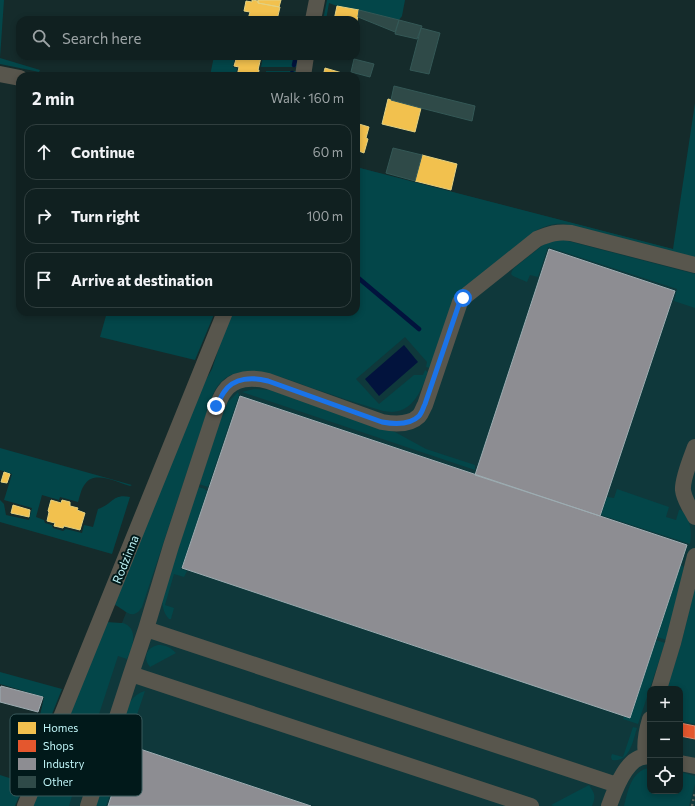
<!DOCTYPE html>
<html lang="en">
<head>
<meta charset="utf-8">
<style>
	:root { --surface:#102020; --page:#1e2d2d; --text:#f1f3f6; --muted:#9ca3a5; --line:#303e3e }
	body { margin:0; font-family:Commissioner,sans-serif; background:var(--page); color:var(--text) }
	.controls { position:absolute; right:12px; bottom:12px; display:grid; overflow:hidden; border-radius:8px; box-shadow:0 2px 6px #0003 }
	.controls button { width:36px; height:36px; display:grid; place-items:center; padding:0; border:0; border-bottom:1px solid var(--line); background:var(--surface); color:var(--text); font:20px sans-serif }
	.stop { position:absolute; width:12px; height:12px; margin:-9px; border:3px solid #1a73e8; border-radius:50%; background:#fff }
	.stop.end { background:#1a73e8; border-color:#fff; box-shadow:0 1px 4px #0008 }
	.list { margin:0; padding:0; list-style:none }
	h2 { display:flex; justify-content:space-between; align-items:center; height:52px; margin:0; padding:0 16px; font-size:17px }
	h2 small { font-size:13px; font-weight:400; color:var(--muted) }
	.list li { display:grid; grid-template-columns:26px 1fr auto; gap:12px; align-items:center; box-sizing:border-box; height:56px; margin:0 8px 8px; padding:0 8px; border:1px solid var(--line); border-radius:12px }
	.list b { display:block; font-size:15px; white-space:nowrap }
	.list em { font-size:13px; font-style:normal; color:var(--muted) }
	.icon { flex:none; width:22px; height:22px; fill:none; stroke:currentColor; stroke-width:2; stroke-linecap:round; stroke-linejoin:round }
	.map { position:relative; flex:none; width:695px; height:806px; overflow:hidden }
	.search { position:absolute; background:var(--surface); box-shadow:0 2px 6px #0003; left:16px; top:16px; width:344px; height:44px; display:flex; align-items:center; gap:10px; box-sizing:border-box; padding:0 14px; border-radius:12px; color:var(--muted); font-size:15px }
	.panel { position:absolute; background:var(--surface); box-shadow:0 2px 6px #0003; left:16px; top:72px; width:344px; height:244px; border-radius:12px }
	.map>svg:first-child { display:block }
</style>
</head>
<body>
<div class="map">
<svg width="695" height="806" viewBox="0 0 695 806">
	<rect width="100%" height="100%" fill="#152b2b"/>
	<path fill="#0f383b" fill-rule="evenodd" d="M 356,167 L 684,252 L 695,254 L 695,806 L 46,806 L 126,613 L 217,377 L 356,312 ZM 650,689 L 680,689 L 680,791 L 650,791 Z"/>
	<path fill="#034649" d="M 0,0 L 4,0 L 0,58 L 40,70 L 39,72 L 0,64 Z
		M 327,0 L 405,0 L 402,16 L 399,20 L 359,10 L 337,6 L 329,3 L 326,20 L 323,20 Z
		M 214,56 L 235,56 L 233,67 L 237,68 L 236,76 L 210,76 Z
		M 261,56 L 299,56 L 297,67 L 261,67 L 263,57 Z
		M 266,71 L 297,71 L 296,76 L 266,76 Z
		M 695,103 L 695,259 L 565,224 C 553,223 548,225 537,230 L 457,294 L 430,368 L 426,367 L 427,362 L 405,337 L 356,379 L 379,404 L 414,375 L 423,375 L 425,370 L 428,372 C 422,389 414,411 392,412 C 389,412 386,411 383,411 C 359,404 336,396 312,388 C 289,380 263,368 238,373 C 226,375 218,383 213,394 L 142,607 C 132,623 124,608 113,604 L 204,383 L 212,369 L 221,341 L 233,312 L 356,312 L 356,167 L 673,249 Z
		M 564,240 L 695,274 L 695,308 L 674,301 L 677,289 L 548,247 L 538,277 L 530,275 L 527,282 L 513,276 L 511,274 L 512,271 L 514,268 L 543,245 L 552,241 Z
		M 107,312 L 215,312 L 195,360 L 100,337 Z
		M 254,389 L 270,390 L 395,432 L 426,449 L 475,465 L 475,470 L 242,392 Z
		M 238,392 L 239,395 L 208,487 L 199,484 L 225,407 L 228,402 Z
		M 0,448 L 132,485 L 130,486 C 117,482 94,470 85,484 C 81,489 80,496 78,502 L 60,497 L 59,500 L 42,495 L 36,517 L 44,520 L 45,523 L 52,525 L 53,528 L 63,531 L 66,529 L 82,533 L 84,525 L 93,527 L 98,509 C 113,504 113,493 130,497 L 112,554 L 0,522 L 0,500 L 4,504 L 6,515 L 29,520 L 32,508 L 4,500 L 12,474 L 0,470 Z
		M 198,487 L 205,489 L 205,490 L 207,491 L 181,569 L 187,571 L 184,577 L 174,574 L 165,605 L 174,608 L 171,619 L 169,619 C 163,613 162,604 162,596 Z
		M 617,489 L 669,507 L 666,517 L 676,520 L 679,510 L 681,510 C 691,519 692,532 690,544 L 601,515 L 607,497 L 614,498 Z
		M 681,565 L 684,567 L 667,640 L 657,637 Z
		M 695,586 L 695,724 L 680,721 L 680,689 L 666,689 L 681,644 Z
		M 107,622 L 121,623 L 123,623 C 139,628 133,648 127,659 L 118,656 L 86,754 L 77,751 L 72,764 L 81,767 L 69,806 L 33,806 Z
		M 656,640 L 665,643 L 638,724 L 623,719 L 624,717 L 630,718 Z
		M 158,645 C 166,645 170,647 176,653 L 150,667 C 142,658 147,647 158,645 Z
		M 0,672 L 62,689 L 32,764 C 26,761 14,758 12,750 C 11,747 13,743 14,740 L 16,738 L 26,739 L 32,718 L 39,720 L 44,697 L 0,684 Z
		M 145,691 L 129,738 L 118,734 C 123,719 127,695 145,691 Z
		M 633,727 L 637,728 C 633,740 630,763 612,760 L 611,757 L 612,754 L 623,757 Z
		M 117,738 L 128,741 L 106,806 L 94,806 Z
		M 650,768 L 650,791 L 680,791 L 680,772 L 695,776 L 695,784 L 689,806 L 624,806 C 628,791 631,770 650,768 Z
		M 0,775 L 25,783 L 15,806 L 0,806 Z
		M 589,785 C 595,794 596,796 592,806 L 554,806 L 551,805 Z"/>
	<path fill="#02133d" d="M 404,345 L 418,362 L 379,396 L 365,379 Z"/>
	<path fill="#f2c14e" stroke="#e3d181" d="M 252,0 L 258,1 L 258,3 L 280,7 L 277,20 L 266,18 L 266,20 L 253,20 L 248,19 L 250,12 L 244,11 L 246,1 L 252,2 Z
		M 258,0 L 281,0 L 279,7 L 258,3 Z
		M 337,6 L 359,10 L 356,26 L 356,20 L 334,20 Z
		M 237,56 L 255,56 L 261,57 L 258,70 L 259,70 L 258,76 L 237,76 L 239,67 L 234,66 Z
		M 325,68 L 349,75 L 349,76 L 323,76 Z
		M 388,99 L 421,108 L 415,132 L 382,124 Z
		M 356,121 L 359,122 L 359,124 L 369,127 L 366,138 L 368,139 L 364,153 L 356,150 Z
		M 422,155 L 457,164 L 451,190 L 415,181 Z
		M 4,472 L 10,474 L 7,483 L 1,482 Z
		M 51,500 L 61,503 L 62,500 L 70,502 L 70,506 L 78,508 L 77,510 L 85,513 L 80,530 L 64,526 L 63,528 L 54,526 L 55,523 L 47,521 L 49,512 L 48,511 Z
		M 13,505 L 30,510 L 29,517 L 11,513 Z"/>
	<path fill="#e4572e" stroke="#d9866b" d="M 680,723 L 695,726 L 695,739 L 680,736 Z"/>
	<path fill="#8d8d92" stroke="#9cacb1" d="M 549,249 L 675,291 L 600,516 L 475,475 Z
		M 240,396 L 687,545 L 630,718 L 182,568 Z
		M 1,686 L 43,697 L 38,712 L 0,702 L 0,689 Z
		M 128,745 L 311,806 L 108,806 Z"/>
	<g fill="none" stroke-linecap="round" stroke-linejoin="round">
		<path stroke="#02133d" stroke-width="4.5" d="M 294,65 L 296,56
			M 292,76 L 292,73
			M 356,276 L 419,329"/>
	</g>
	<path fill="#2f4a48" stroke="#345856" d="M 359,10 L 399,20 L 395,32 L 358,17 Z
		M 399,20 L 422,26 L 417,39 L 395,34 Z
		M 421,28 L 440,33 L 429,74 L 410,70 Z
		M 354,59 L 374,64 L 370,77 L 351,72 Z
		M 394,86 L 475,106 L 472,121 L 421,108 L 391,100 Z
		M 393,148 L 422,155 L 415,181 L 386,173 Z"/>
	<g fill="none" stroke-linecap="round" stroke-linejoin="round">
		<path stroke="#5c615b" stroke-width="2.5" stroke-dasharray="2 3" stroke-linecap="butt" d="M 692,806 L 695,792"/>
		<path stroke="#58564d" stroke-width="16" d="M 313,20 L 317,0
			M 0,74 L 20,78
			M 303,76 L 306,56
			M 695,447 C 691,458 682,479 683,490 C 684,500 691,509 695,517
			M 146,629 L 171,546 L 217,406 C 219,402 221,396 224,392 C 234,377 253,377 268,381 L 382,422 C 393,424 410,425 419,416 C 422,413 423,408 425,405 L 460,302 L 463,298 L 537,239 C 549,234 558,231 571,233 L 695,265
			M 131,674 L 146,629 L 617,785
			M 659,689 L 673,643 L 695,556
			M 646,756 C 644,743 646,732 650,719
			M 680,763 L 695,766
			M 25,806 L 225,312
			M 88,806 L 131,674 L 531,806
			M 609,806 C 615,789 628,752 650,757"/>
	</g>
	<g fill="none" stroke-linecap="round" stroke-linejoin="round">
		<path stroke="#1a73e8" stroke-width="5" d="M 216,406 C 219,402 221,396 224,392 C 234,377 253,377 268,381 L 382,422 C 393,424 410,425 419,416 C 422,413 423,408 425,404 L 458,307 L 460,302 L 463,298"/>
	</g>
	<g text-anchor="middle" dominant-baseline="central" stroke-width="4" stroke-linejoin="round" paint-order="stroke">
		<g font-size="12" fill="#c0f5f8" stroke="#01191a">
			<text transform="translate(125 559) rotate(-68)">Rodzinna</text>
		</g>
	</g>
	<rect x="10" y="714" width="132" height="82" rx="6" fill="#01191a" stroke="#3a5b5d" stroke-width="1"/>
	<rect x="18" y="722" width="18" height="12" fill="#f2c14e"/>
	<rect x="18" y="740" width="18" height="12" fill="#e4572e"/>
	<rect x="18" y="758" width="18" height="12" fill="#8d8d92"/>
	<rect x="18" y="776" width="18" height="12" fill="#2f4a48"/>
	<g font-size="11" fill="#c0f5f8">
		<text x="43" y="732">Homes</text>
		<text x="43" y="750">Shops</text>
		<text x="43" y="768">Industry</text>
		<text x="43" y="786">Other</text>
	</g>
</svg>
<div class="controls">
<button>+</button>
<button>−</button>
<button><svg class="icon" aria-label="locate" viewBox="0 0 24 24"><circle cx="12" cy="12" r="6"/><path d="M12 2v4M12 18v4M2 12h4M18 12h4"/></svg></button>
</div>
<div class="stop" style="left:463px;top:298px"></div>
<div class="stop end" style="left:216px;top:406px"></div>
<div class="search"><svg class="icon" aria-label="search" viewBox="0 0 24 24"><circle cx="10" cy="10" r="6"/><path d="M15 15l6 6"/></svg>Search here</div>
<section class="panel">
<h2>2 min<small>Walk · 160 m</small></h2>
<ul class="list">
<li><svg class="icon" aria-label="ahead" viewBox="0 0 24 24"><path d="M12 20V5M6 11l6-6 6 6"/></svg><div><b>Continue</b></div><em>60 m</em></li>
<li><svg class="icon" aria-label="right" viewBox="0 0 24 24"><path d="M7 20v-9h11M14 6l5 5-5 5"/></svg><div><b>Turn right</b></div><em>100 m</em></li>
<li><svg class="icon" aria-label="arrive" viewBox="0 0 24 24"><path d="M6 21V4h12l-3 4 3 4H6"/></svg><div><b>Arrive at destination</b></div></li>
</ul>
</section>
</div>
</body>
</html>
